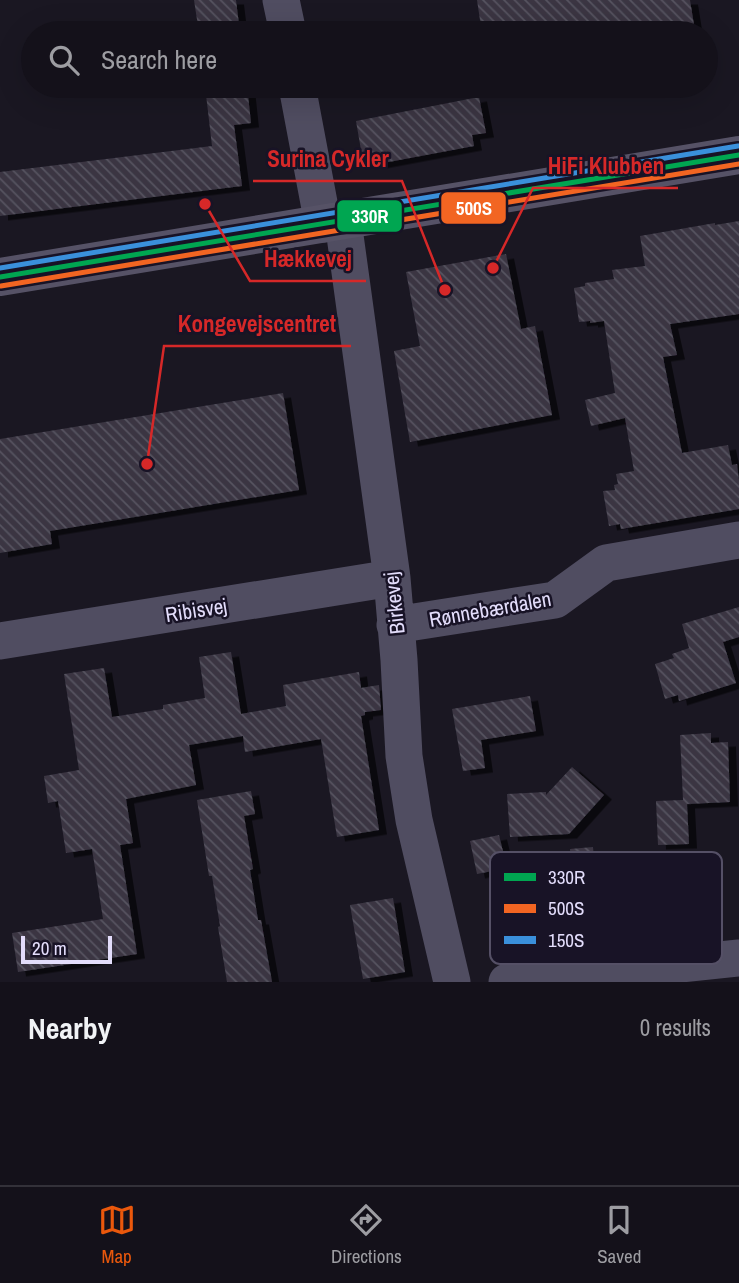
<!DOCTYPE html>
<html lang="en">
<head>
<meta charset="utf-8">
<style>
	:root { --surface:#14111a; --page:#211f27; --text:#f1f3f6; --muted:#9d9da2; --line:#333139; --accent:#ea580c }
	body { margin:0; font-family:"Archivo Narrow",sans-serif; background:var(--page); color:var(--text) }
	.scale { position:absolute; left:21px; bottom:18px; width:91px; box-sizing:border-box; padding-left:7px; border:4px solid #e3ddfb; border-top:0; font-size:19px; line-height:24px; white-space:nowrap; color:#e3ddfb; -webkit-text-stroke:5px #181326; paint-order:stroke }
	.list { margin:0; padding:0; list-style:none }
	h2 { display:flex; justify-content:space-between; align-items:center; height:91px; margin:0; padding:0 28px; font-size:30px }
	h2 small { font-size:23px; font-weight:400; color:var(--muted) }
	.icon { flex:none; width:38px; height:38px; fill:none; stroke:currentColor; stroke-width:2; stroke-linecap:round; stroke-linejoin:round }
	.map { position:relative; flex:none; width:739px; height:982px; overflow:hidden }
	.search { position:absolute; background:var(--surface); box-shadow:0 7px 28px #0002; left:21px; right:21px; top:21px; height:77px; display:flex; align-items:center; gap:18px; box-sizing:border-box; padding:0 24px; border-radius:38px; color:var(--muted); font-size:26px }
	.sheet { height:203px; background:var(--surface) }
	nav { display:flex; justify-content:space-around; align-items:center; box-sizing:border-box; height:98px; border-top:2px solid var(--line); background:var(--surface); font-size:19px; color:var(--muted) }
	nav a { display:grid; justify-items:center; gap:4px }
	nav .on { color:var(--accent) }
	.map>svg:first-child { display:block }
</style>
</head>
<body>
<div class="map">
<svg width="739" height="982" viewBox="0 0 739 982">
	<defs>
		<pattern id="building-back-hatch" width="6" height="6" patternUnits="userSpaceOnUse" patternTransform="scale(1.75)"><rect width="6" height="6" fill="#3a3643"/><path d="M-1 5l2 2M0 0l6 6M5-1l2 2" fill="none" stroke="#56535f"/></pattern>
		<filter id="shadow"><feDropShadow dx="8" dy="4.5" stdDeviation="0" flood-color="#0009"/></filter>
	</defs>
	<rect width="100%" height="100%" fill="#1a1722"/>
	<path fill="url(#building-back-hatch)" filter="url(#shadow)" d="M 194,0 L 236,0 L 240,33 L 199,33 Z
		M 477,0 L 690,0 L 694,25 L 680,28 L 681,33 L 530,33 L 529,21 L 504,25 L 503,23 L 481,27 Z
		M 205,86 L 247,86 L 251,123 L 234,125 L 242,186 L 0,216 L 0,172 L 212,146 Z
		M 479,97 L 486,133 L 472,135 L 474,146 L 378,164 L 377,153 L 362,156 L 356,121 Z
		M 739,221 L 739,314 L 670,324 L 677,355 L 663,357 L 682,453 L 728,445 L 732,465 L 737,464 L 739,481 L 739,509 L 621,529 L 620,524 L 609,526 L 603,491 L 615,490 L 614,485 L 618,484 L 616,474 L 634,471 L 625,418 L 591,426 L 585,400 L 615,393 L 604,321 L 590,323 L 590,321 L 579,322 L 574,288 L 585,286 L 585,283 L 614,279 L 612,270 L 645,266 L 640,236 L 715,223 L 715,225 Z
		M 506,254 L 521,329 L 535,326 L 552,415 L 410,442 L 394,351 L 420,346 L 406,272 Z
		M 283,393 L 299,490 L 50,531 L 52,544 L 0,553 L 0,439 Z
		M 739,607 L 739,637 L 723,642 L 736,683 L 679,701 L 678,695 L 665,699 L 655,664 L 674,658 L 672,654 L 689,648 L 682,624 Z
		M 231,652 L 241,714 L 286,706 L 283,685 L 359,672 L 361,688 L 379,685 L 381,710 L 365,712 L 365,715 L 361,716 L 379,830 L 337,837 L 321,739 L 245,752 L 243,736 L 189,745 L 196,785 L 126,799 L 133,843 L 120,845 L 137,954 L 18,972 L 12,933 L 103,919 L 92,849 L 66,853 L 58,801 L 48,803 L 44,776 L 79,770 L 64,674 L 104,668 L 112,717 L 163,709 L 163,705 L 205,698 L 199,657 Z
		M 530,696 L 536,731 L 481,740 L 485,768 L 463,771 L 452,709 Z
		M 711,733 L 711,743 L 728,742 L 730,802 L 687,804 L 689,844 L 658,845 L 656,801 L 683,800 L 680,735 Z
		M 572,767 L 604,795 L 569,834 L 510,837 L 507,794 L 546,792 L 546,795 Z
		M 251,791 L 255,814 L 244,816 L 253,869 L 250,870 L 258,920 L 261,920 L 272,982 L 227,982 L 218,927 L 220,926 L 212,876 L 209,876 L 197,800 Z
		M 499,835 L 507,868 L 477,874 L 470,841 Z
		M 593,847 L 600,929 L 535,934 L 531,883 L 572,879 L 570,849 Z
		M 393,898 L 405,972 L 363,979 L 350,905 Z"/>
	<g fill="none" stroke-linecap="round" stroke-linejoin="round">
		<path stroke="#504d61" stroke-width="37" d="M 281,0 L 288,33
			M 297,86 L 323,224
			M 343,221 L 392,578 L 399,660 L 404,756 L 414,820 L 452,982
			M 395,625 L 555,600 L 606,563 L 739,540
			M 0,641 L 392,578
			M 507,982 L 739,958"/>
		<path stroke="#565266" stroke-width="38" d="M 0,277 L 739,155"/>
		<defs>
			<path id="bus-1" d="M 0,277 L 739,155"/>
			<path id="bus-2" d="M 1,286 L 739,164"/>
			<path id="bus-3" d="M 0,268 L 738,146"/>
		</defs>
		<use href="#bus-1" stroke="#181326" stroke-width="10"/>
		<use href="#bus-2" stroke="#181326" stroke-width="10"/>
		<use href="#bus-3" stroke="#181326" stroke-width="10"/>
		<use href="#bus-1" stroke="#00a651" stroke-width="5"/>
		<use href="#bus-2" stroke="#f26522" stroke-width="5"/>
		<use href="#bus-3" stroke="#3a90db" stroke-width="5"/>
	</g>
	<g text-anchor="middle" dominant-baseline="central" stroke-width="5" stroke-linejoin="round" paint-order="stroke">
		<g font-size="21" fill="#e3ddfb" stroke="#181326">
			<text transform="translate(394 603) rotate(-96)">Birkevej</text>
			<text transform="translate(490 609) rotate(-10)">Rønnebærdalen</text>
			<text transform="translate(196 610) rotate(-9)">Ribisvej</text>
		</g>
	</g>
	<rect x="490" y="852" width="232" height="112" rx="10" fill="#181326" stroke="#555066" stroke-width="2"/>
	<rect x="504" y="873" width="32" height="8" fill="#00a651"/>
	<rect x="504" y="904" width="32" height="9" fill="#f26522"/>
	<rect x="504" y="936" width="32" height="8" fill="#3a90db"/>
	<g font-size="19" fill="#e3ddfb">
		<text x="548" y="884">330R</text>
		<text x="548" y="915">500S</text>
		<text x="548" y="947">150S</text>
	</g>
	<path fill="none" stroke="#d62828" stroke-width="2.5" d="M445 290L402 181H253M493 268L533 188H678M205 204L250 281H366M147 464L164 346H351"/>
	<g fill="#d62828" stroke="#181326" stroke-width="2.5">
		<circle cx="445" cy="290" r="7"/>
		<circle cx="493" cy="268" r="7"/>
		<circle cx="205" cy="204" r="7"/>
		<circle cx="147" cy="464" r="7"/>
	</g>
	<g font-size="23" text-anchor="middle" font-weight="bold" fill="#d62828" stroke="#181326" stroke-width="5" stroke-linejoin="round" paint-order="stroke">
		<text x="328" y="167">Surina Cykler</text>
		<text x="606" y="174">HiFi Klubben</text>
		<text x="308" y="267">Hækkevej</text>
		<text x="257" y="332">Kongevejscentret</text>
	</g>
	<g stroke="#181326" stroke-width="2.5">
		<rect x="440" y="191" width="67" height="34" rx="7" fill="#f26522"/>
		<rect x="336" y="199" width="67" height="34" rx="7" fill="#00a651"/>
	</g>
	<g font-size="19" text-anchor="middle" font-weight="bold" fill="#fff">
		<text x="474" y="215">500S</text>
		<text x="370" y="223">330R</text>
	</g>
</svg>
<div class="scale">20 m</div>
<div class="search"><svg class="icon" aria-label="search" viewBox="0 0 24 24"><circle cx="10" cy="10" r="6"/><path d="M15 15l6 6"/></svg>Search here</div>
</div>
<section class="sheet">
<h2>Nearby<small>0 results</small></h2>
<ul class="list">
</ul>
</section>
<nav>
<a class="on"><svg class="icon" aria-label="map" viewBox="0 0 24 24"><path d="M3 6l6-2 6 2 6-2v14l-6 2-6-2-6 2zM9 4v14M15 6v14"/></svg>Map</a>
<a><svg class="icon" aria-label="directions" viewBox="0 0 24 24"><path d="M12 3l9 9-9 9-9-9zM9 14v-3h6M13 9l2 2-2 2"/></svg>Directions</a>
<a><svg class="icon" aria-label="saved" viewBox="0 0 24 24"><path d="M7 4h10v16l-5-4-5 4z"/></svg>Saved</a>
</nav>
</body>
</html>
